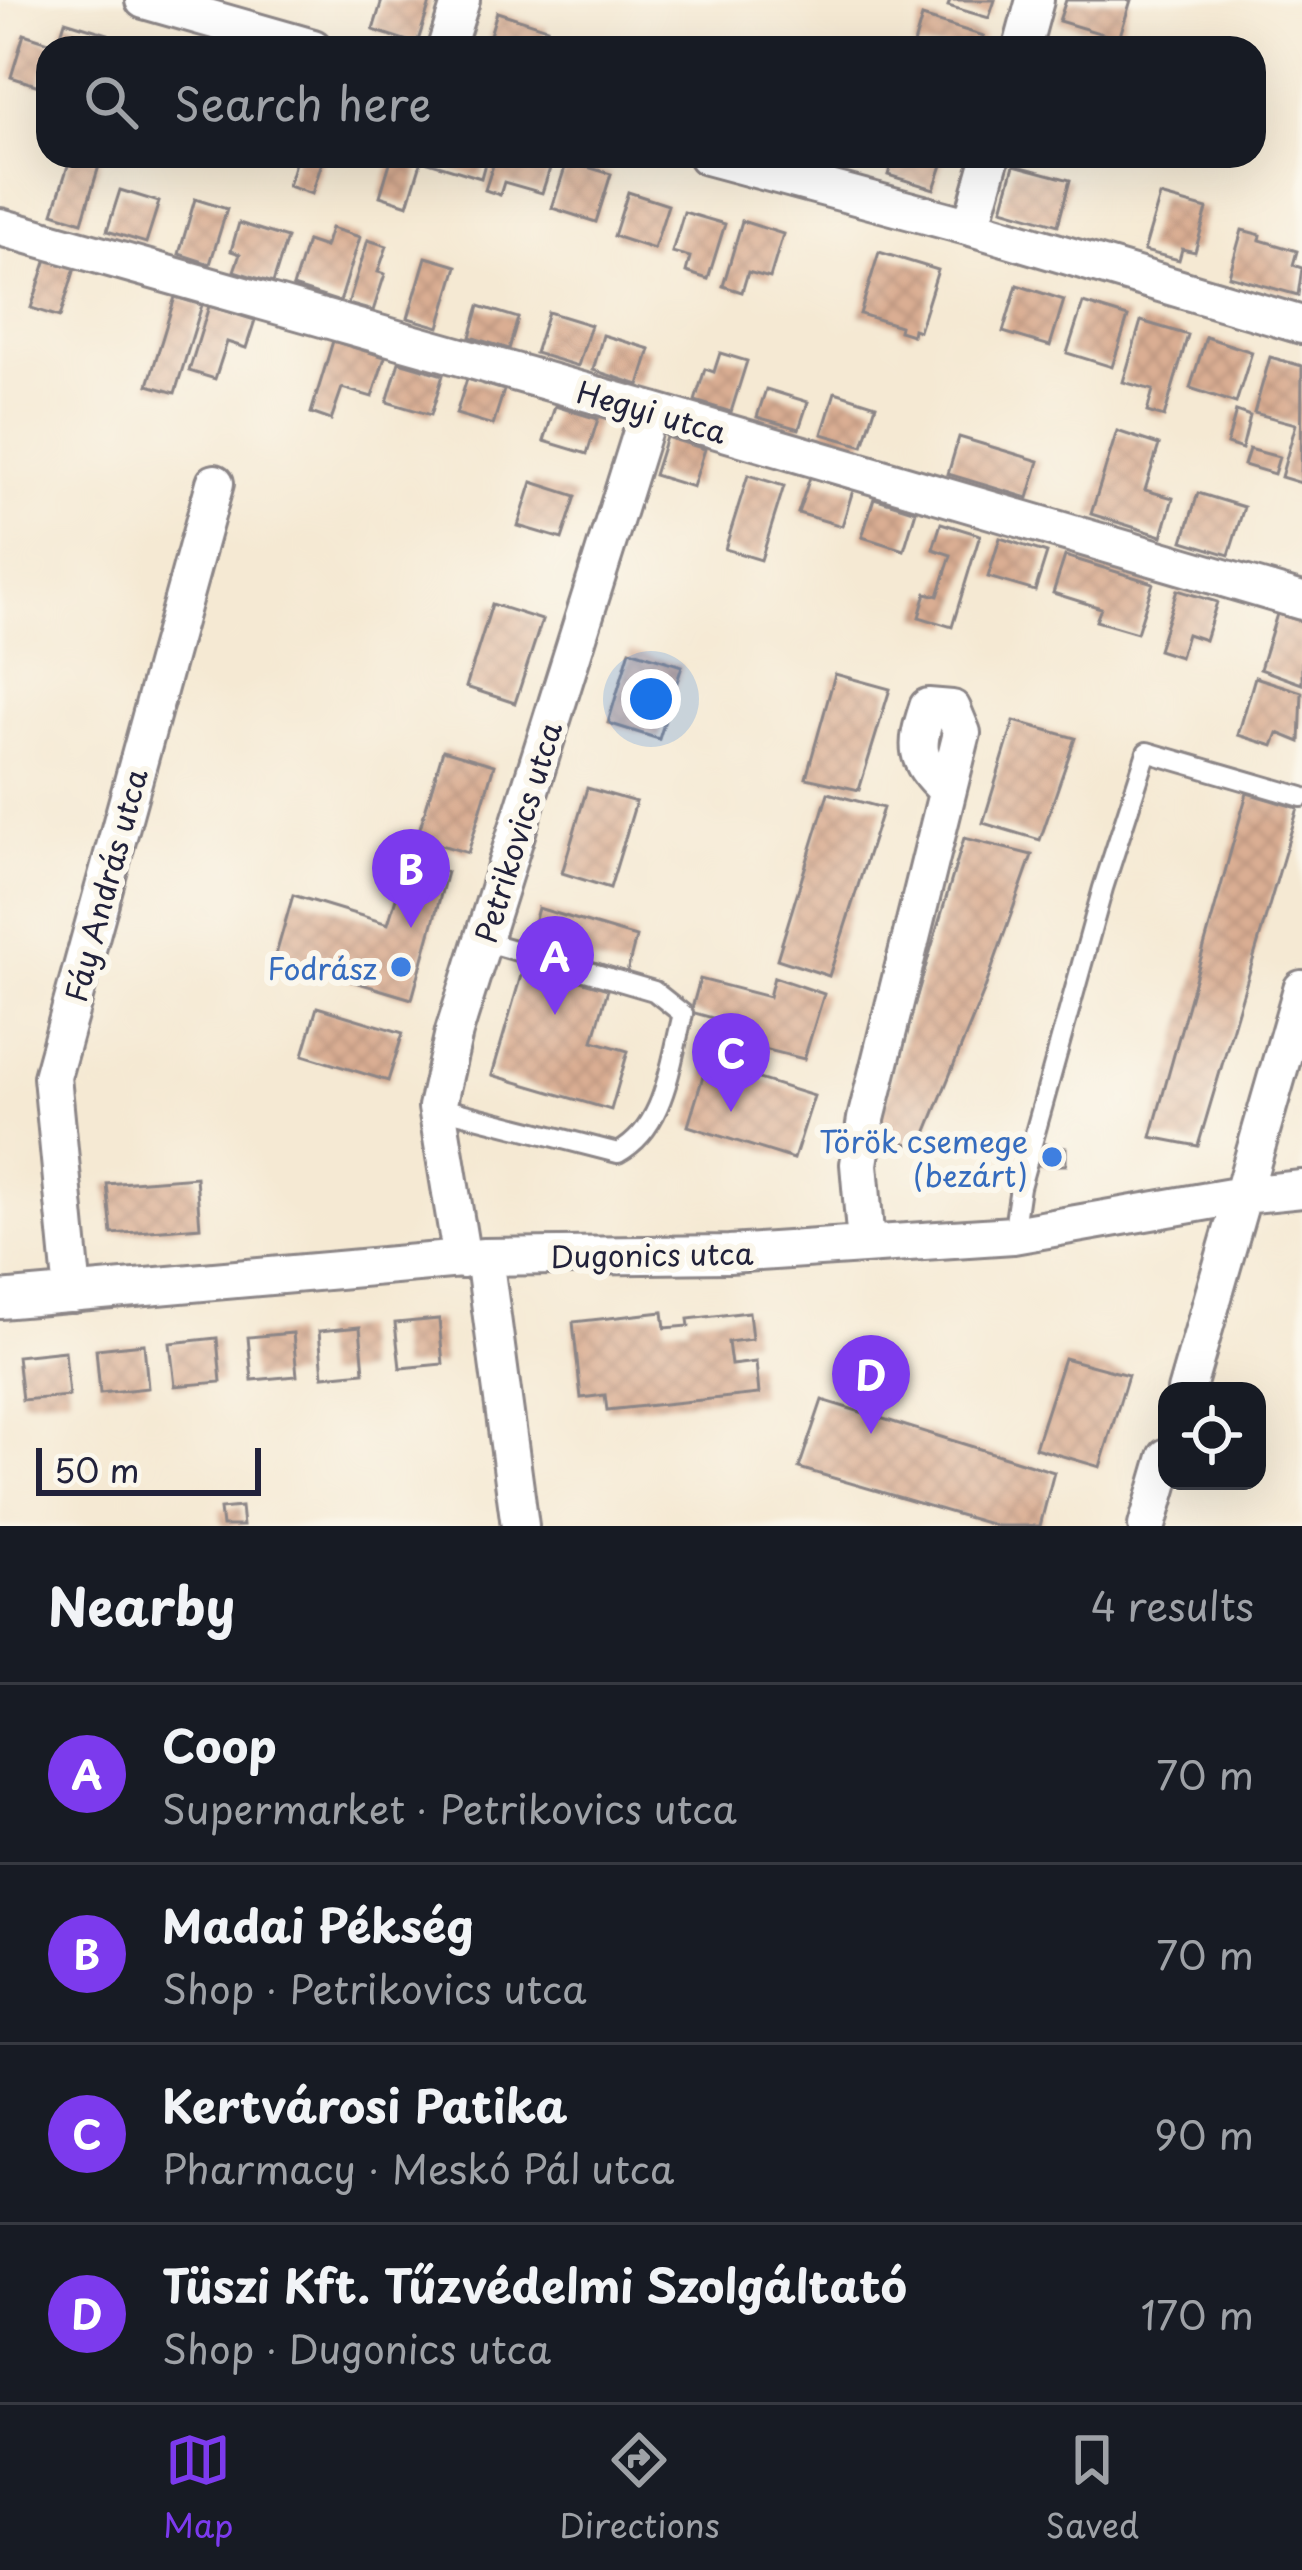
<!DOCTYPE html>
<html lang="en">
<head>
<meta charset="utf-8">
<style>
	:root { --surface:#171b24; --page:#242831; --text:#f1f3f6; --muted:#9ea1a6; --line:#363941; --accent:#7c3aed }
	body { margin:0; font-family:"Playpen Sans",sans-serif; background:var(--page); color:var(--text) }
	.controls { position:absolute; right:36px; bottom:36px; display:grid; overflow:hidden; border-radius:24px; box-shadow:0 12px 48px #0002 }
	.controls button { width:108px; height:108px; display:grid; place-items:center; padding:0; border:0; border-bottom:3px solid var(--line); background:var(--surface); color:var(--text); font:60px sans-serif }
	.scale { position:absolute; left:36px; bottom:30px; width:225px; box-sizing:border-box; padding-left:12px; border:6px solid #22223b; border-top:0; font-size:33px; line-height:42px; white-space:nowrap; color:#22223b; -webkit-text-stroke:9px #fbf7ec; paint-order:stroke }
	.you { position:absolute; left:651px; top:699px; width:42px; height:42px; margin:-30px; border:9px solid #fff; border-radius:50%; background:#1a73e8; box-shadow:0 0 0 18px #1a73e833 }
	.badge { display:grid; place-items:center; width:78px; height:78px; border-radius:50%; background:var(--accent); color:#fff; font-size:39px; font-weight:700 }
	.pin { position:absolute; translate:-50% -99px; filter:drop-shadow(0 3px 6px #0008) }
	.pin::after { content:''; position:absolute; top:63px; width:42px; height:36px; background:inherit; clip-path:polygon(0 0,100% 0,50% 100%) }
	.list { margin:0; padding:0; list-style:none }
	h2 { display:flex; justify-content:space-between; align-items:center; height:156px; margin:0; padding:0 48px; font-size:51px }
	h2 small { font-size:39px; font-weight:400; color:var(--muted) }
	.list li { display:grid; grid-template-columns:78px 1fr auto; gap:36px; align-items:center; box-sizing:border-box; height:180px; padding:0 48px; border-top:3px solid var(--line) }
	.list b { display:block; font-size:45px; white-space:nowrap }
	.list p { margin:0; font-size:39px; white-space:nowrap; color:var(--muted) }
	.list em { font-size:39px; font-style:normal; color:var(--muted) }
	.icon { flex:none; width:66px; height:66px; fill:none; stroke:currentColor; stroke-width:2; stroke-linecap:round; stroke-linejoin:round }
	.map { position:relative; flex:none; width:1302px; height:1526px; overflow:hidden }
	.search { position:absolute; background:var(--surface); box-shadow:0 12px 48px #0002; left:36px; right:36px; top:36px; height:132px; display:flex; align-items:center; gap:30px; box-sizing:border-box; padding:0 42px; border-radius:36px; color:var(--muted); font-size:45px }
	.sheet { height:876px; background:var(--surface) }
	nav { display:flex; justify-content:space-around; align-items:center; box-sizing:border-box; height:168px; border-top:3px solid var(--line); background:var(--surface); font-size:33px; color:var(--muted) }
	nav a { display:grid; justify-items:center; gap:6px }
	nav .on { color:var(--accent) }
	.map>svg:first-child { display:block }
</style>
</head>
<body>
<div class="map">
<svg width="1302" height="1526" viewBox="0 0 1302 1526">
	<defs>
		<pattern id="building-cross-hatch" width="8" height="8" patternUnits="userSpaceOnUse" patternTransform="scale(3)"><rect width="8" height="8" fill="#daae93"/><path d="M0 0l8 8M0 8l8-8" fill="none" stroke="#bb9580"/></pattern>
	</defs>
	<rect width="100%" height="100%" fill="#fbf7ec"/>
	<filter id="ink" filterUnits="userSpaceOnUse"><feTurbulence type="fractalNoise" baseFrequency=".00833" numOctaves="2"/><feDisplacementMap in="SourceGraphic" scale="24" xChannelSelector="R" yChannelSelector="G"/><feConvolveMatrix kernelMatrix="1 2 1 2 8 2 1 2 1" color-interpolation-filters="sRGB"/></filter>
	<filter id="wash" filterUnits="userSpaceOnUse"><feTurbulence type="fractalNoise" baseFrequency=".004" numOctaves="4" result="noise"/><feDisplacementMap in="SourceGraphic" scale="48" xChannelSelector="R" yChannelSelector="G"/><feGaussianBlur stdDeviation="2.7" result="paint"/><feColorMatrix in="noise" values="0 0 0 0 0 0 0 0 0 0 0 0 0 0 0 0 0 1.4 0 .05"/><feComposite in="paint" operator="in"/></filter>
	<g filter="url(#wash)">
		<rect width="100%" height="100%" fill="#f5e9d3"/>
		<g id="blocks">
			<path fill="url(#building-cross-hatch)" d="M 382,0 L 431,0 L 417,44 L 373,30 Z
				M 950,0 L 995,0 L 989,18 L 948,6 Z
				M 1066,0 L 1131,0 L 1119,39 L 1059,21 Z
				M 497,12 L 547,28 L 540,48 L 486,48 Z
				M 922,17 L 984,36 L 981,48 L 913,48 Z
				M 65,21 L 108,34 L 104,48 L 57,48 Z
				M 24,34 L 52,43 L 39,86 L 11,77 Z
				M 71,156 L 102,156 L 82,222 L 53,213 Z
				M 297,156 L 324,156 L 312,194 L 288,186 Z
				M 392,156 L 423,156 L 408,205 L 380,196 Z
				M 426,156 L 487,156 L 481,178 L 425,161 Z
				M 496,156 L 554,156 L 542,193 L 504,182 L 500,195 L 485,190 Z
				M 894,156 L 945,156 L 934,189 L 888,175 Z
				M 567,161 L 611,174 L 596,222 L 552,208 Z
				M 1014,165 L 1070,180 L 1058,225 L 1002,209 Z
				M 120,190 L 159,202 L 146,243 L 107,231 Z
				M 628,192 L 668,205 L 654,249 L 614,236 Z
				M 1160,196 L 1207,209 L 1195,252 L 1182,249 L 1179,260 L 1144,251 Z
				M 195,199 L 227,209 L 210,264 L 179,254 Z
				M 684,212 L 725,224 L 708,279 L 686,272 L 690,257 L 672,252 Z
				M 742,221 L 783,234 L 770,278 L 748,272 L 742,292 L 723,286 Z
				M 239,223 L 287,238 L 273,283 L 234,271 L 240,254 L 231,251 Z
				M 331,228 L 360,237 L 340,302 L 293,287 L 307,241 L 325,247 Z
				M 1242,230 L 1261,235 L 1260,240 L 1297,251 L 1293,265 L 1302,268 L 1298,295 L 1229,276 Z
				M 368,240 L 387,246 L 378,272 L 385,274 L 373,311 L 348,304 Z
				M 879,252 L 938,270 L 919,331 L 913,329 L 912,335 L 899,331 L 900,326 L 860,314 Z
				M 426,257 L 457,266 L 439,327 L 408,318 Z
				M 47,259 L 75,268 L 60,317 L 31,308 Z
				M 1017,285 L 1064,300 L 1050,346 L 1003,332 Z
				M 175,297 L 202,305 L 175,393 L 148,385 Z
				M 1083,303 L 1128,317 L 1112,367 L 1067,353 Z
				M 209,306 L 255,320 L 246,348 L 227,342 L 215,379 L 189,371 Z
				M 479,306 L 518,318 L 509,349 L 470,337 Z
				M 548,312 L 591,325 L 578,366 L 535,353 Z
				M 1141,321 L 1188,335 L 1164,417 L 1147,412 L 1153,390 L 1123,382 Z
				M 603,335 L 650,349 L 639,385 L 593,370 Z
				M 1206,337 L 1252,352 L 1236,403 L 1190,388 Z
				M 333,341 L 385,357 L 372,397 L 342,388 L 331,420 L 311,413 Z
				M 720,353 L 747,361 L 731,412 L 695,401 L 705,369 L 714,372 Z
				M 1270,357 L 1302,366 L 1301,483 L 1281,477 L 1296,424 L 1254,413 Z
				M 399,362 L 443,375 L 431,415 L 387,402 Z
				M 467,379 L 504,390 L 493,425 L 456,414 Z
				M 766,389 L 808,402 L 799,429 L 757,417 Z
				M 835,392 L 876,405 L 863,446 L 822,434 Z
				M 555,406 L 598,419 L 587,454 L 544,441 Z
				M 1236,411 L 1250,416 L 1242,449 L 1227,444 Z
				M 1117,431 L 1159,445 L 1145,490 L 1173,498 L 1162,536 L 1091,514 Z
				M 666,437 L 705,449 L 693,487 L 654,475 Z
				M 959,437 L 1039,461 L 1028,498 L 948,474 Z
				M 1249,449 L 1279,457 L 1274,474 L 1244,465 Z
				M 748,475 L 784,486 L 761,560 L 725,549 Z
				M 810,477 L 853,490 L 842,526 L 798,513 Z
				M 532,482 L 576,496 L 562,539 L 518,526 Z
				M 1198,493 L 1244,507 L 1229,555 L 1183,541 Z
				M 874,498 L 916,511 L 904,550 L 862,537 Z
				M 941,523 L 980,535 L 952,627 L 919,617 L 926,593 L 938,596 L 951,555 L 933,549 Z
				M 1000,538 L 1047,553 L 1035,591 L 988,577 Z
				M 1065,556 L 1153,583 L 1137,633 L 1096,621 L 1101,608 L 1053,593 Z
				M 1177,590 L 1217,602 L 1205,640 L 1187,634 L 1180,657 L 1158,650 Z
				M 492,604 L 542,620 L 515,703 L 466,687 Z
				M 1277,614 L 1302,621 L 1302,684 L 1260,669 Z
				M 630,650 L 682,666 L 659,739 L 608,723 Z
				M 835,674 L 890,689 L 859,790 L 806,778 Z
				M 1255,677 L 1302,692 L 1300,742 L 1278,733 L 1273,746 L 1238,735 Z
				M 1014,721 L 1075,738 L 1040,840 L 983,823 Z
				M 443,750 L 494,765 L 468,853 L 417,838 Z
				M 587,788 L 636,802 L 610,888 L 562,873 Z
				M 828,793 L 883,808 L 829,976 L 777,959 Z
				M 1247,793 L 1298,808 L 1198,1146 L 1151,1137 Z
				M 964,838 L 1032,855 L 984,991 L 920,1148 L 876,1133 Z
				M 408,859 L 447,872 L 412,999 L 275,958 L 293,895 L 388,924 Z
				M 538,908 L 636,937 L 627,972 L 529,942 Z
				M 524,965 L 608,989 L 593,1041 L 628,1051 L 611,1110 L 492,1075 Z
				M 774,977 L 824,994 L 804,1059 L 744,1044 L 749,1028 L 691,1012 L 700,979 L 769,997 Z
				M 317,1007 L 403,1033 L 388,1081 L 303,1055 Z
				M 707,1063 L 814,1096 L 794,1159 L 688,1126 Z
				M 1041,1143 L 1066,1148 L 1066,1165 L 1037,1165 Z
				M 196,1177 L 200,1227 L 112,1234 L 107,1184 Z
				M 663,1312 L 665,1328 L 689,1326 L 688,1319 L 749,1312 L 752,1339 L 728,1342 L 731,1365 L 756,1362 L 759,1394 L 607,1410 L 605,1395 L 581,1398 L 573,1322 Z
				M 439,1319 L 443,1364 L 400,1368 L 395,1323 Z
				M 360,1327 L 364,1372 L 323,1376 L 319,1331 Z
				M 293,1333 L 297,1376 L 252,1380 L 248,1337 Z
				M 217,1338 L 221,1382 L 175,1386 L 170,1343 Z
				M 144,1344 L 148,1388 L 100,1393 L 96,1349 Z
				M 65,1351 L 69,1396 L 22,1400 L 17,1356 Z
				M 1064,1358 L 1128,1375 L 1100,1467 L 1035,1448 Z
				M 822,1400 L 1054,1472 L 1040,1526 L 997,1526 L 799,1468 Z
				M 241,1507 L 243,1526 L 222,1526 L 220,1509 Z"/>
		</g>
	</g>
	<g filter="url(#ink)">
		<use href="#blocks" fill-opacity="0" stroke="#8c8687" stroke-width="3"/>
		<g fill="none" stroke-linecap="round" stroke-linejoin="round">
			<defs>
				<path id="lane" d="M 437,1107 L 618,1153 C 666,1127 670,1063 683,1014 L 654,991 L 483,941
					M 1013,1235 L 1020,1187 L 1103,888 L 1147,752 L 1302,797"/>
				<path id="street" d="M 144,0 L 313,48
					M 446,48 L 461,0
					M 1022,48 L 1035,0
					M 707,156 L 971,227 L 1302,325
					M 0,227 L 649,410 L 1302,601
					M 971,227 L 991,156
					M 866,1244 L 859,1164 L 866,1119 L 962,733 L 952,709 L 928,707 C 915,747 914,759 946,789
					M 484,1257 L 520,1526
					M 462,1260 L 437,1107 L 454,1032 L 649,410
					M 73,1294 L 52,1077 L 215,483
					M 0,1300 L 484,1257 L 729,1254 L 1013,1235 L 1243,1195 L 1302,1189
					M 1186,1391 L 1302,989
					M 1147,1526 L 1167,1457"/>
			</defs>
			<use href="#lane" stroke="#8c8687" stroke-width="24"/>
			<use href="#street" stroke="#8c8687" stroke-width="42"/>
			<use href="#lane" stroke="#fff" stroke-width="18"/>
			<use href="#street" stroke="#fff" stroke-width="36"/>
		</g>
	</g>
	<g fill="#3f7fe0" stroke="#fbf7ec" stroke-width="4.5">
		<circle cx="401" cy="967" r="12"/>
		<circle cx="1052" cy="1157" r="12"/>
	</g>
	<g text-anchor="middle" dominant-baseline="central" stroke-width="12" stroke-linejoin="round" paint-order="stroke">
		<g font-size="30" fill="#22223b" stroke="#fbf7ec">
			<text transform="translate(652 411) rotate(16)">Hegyi utca</text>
			<text transform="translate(517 832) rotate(-73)">Petrikovics utca</text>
			<text transform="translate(105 885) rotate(-75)">Fáy András utca</text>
			<text transform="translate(652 1254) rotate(-1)">Dugonics utca</text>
		</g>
		<g font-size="30" fill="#366cbe" stroke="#fbf7ec" text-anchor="end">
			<text x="377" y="967">Fodrász</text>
			<text x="1028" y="1140">Török csemege<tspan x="1028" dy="34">(bezárt)</tspan></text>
		</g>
	</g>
</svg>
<div class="controls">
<button><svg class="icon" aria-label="locate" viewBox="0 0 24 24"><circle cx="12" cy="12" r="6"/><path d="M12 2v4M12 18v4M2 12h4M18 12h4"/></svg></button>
</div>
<div class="scale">50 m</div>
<div class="you"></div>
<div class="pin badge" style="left:555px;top:1015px">A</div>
<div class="pin badge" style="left:411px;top:928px">B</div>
<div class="pin badge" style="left:731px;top:1112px">C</div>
<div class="pin badge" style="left:871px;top:1434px">D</div>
<div class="search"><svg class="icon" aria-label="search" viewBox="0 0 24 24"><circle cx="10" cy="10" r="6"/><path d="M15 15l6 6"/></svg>Search here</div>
</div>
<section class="sheet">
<h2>Nearby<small>4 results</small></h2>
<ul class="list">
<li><span class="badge">A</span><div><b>Coop</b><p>Supermarket · Petrikovics utca</p></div><em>70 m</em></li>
<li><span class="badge">B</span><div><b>Madai Pékség</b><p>Shop · Petrikovics utca</p></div><em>70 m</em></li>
<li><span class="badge">C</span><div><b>Kertvárosi Patika</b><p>Pharmacy · Meskó Pál utca</p></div><em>90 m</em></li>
<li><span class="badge">D</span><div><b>Tüszi Kft. Tűzvédelmi Szolgáltató</b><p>Shop · Dugonics utca</p></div><em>170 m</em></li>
</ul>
</section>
<nav>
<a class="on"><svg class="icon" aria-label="map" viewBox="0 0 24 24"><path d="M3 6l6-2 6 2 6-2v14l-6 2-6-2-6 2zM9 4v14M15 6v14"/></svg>Map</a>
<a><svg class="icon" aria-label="directions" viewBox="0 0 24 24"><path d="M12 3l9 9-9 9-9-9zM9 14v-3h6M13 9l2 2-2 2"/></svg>Directions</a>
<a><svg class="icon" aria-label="saved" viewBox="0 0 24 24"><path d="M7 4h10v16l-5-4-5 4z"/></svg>Saved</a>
</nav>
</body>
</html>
